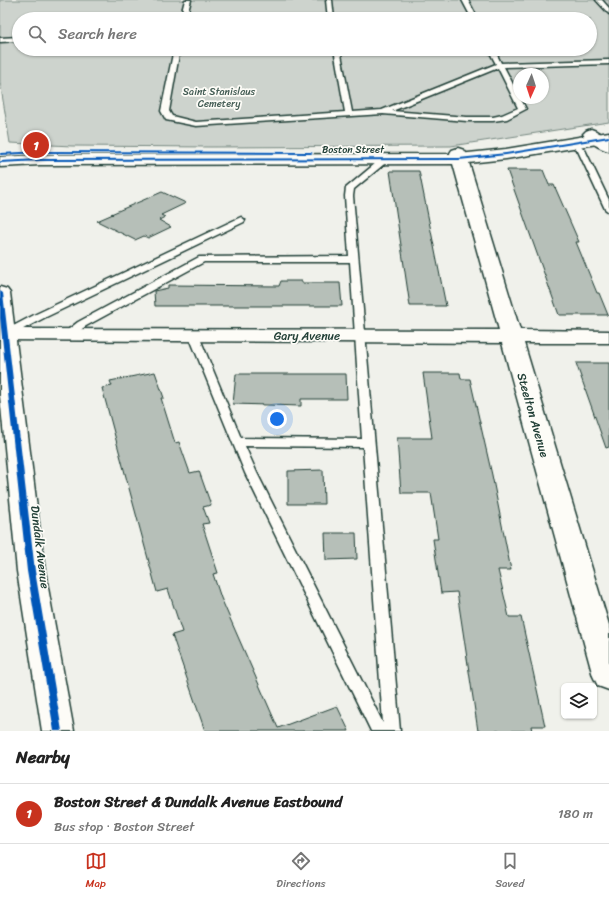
<!DOCTYPE html>
<html lang="en">
<head>
<meta charset="utf-8">
<style>
	:root { --surface:#fff; --page:#f2f2f2; --text:#222; --muted:#767676; --line:#e0e0e0; --accent:#c8321e }
	body { margin:0; font-family:Sriracha,sans-serif; background:var(--page); color:var(--text) }
	.controls { position:absolute; right:12px; bottom:12px; display:grid; overflow:hidden; border-radius:6px; box-shadow:0 1px 3px #0004 }
	.controls button { width:36px; height:36px; display:grid; place-items:center; padding:0; border:0; border-bottom:1px solid var(--line); background:var(--surface); color:var(--text); font:20px sans-serif }
	.compass { position:absolute; left:513px; top:68px; width:36px; height:36px; border-radius:50%; background:var(--surface); box-shadow:0 1px 3px #0004; rotate:183deg }
	.you { position:absolute; left:277px; top:419px; width:14px; height:14px; margin:-10px; border:3px solid #fff; border-radius:50%; background:#1a73e8; box-shadow:0 0 0 6px #1a73e833 }
	.badge { display:grid; place-items:center; width:26px; height:26px; border-radius:50%; background:var(--accent); color:#fff; font-size:13px; font-weight:700 }
	.pin { position:absolute; translate:-50% -50%; border:2px solid #fff; box-shadow:0 1px 4px #0006 }
	.list { margin:0; padding:0; list-style:none }
	h2 { display:flex; justify-content:space-between; align-items:center; height:52px; margin:0; padding:0 16px; font-size:17px }
	h2 small { font-size:13px; font-weight:400; color:var(--muted) }
	.list li { display:grid; grid-template-columns:26px 1fr auto; gap:12px; align-items:center; box-sizing:border-box; height:60px; padding:0 16px; border-top:1px solid var(--line) }
	.list b { display:block; font-size:15px; white-space:nowrap }
	.list p { margin:0; font-size:13px; white-space:nowrap; color:var(--muted) }
	.list em { font-size:13px; font-style:normal; color:var(--muted) }
	.icon { flex:none; width:22px; height:22px; fill:none; stroke:currentColor; stroke-width:2; stroke-linecap:round; stroke-linejoin:round }
	.map { position:relative; flex:none; width:609px; height:731px; overflow:hidden }
	.search { position:absolute; background:var(--surface); box-shadow:0 1px 3px #0004; left:12px; right:12px; top:12px; height:44px; display:flex; align-items:center; gap:10px; box-sizing:border-box; padding:0 14px; border-radius:22px; color:var(--muted); font-size:15px }
	.sheet { height:112px; background:var(--surface) }
	nav { display:flex; justify-content:space-around; align-items:center; box-sizing:border-box; height:56px; border-top:1px solid var(--line); background:var(--surface); font-size:11px; color:var(--muted) }
	nav a { display:grid; justify-items:center; gap:2px }
	nav .on { color:var(--accent) }
	.map>svg:first-child { display:block }
</style>
</head>
<body>
<div class="map">
<svg width="609" height="731" viewBox="0 0 609 731">
	<rect width="100%" height="100%" fill="#f0f1eb"/>
	<filter id="ink" filterUnits="userSpaceOnUse"><feTurbulence type="fractalNoise" baseFrequency=".025" numOctaves="2"/><feDisplacementMap in="SourceGraphic" scale="8" xChannelSelector="R" yChannelSelector="G"/><feConvolveMatrix kernelMatrix="1 2 1 2 8 2 1 2 1" color-interpolation-filters="sRGB"/></filter>
	<g filter="url(#ink)">
		<path fill="#cdd3cd" stroke="#768880" fill-rule="evenodd" d="M 0,0 L 609,0 L 609,122 L 451,146 L 210,147 L 72,146 L 10,143 L 0,82 ZM 19,19 L 590,19 L 590,49 L 19,49 ZM 519,74 L 543,74 L 543,98 L 519,98 Z"/>
		<path fill="#b6bfb8" stroke="#1f3d34" d="M 507,170 L 543,170 L 549,185 L 554,185 L 579,242 L 576,242 L 597,293 L 599,293 L 608,315 L 559,315 Z
			M 390,171 L 419,171 L 446,306 L 410,306 Z
			M 162,192 L 186,203 L 161,215 L 165,217 L 159,220 L 171,227 L 148,238 L 144,236 L 135,240 L 97,221 L 113,214 L 111,214 Z
			M 281,281 L 302,281 L 302,283 L 340,283 L 342,306 L 155,306 L 154,291 L 168,288 L 168,285 L 279,286 Z
			M 576,363 L 609,363 L 609,447 L 606,448 Z
			M 155,372 L 164,398 L 161,398 L 175,443 L 179,442 L 190,473 L 199,471 L 211,505 L 203,507 L 209,523 L 202,524 L 218,573 L 213,574 L 221,598 L 278,728 L 337,706 L 349,731 L 205,731 L 172,635 L 182,632 L 168,589 L 157,592 L 102,388 L 112,386 L 110,381 Z
			M 423,373 L 460,373 L 461,379 L 470,379 L 492,475 L 511,570 L 498,570 L 509,617 L 521,617 L 545,726 L 531,726 L 532,731 L 478,731 L 457,592 L 441,593 L 433,539 L 438,539 L 431,493 L 401,493 L 397,438 L 432,438 Z
			M 236,374 L 346,374 L 347,399 L 301,399 L 301,406 L 233,404 Z
			M 323,470 L 324,504 L 288,504 L 288,471 Z
			M 325,533 L 356,533 L 357,559 L 326,560 Z"/>
		<g fill="none" stroke-linecap="round" stroke-linejoin="round">
			<defs>
				<path id="lane" d="M 185,0 L 191,0 L 186,19 L 180,19 Z
					M 326,0 L 332,0 L 334,19 L 328,19 Z
					M 462,0 L 468,0 L 478,19 L 472,19 Z
					M 596,0 L 602,0 L 609,8 L 609,14 Z
					M 19,37 L 19,41 L 0,42 L 0,38 Z
					M 174,49 L 180,49 L 169,111 L 172,116 L 196,122 L 345,112 L 334,49 L 340,49 L 352,112 L 382,110 L 496,64 L 488,49 L 494,49 L 501,63 L 609,60 L 609,64 L 504,67 L 526,109 L 507,119 L 493,121 L 467,121 L 383,114 L 196,126 L 166,120 L 161,111 ZM 498,68 L 518,108 L 502,115 L 493,117 L 467,117 L 392,111 Z
					M 570,141 L 576,141 L 585,150 L 609,200 L 609,212 L 605,209 L 578,151 L 570,145 Z
					M 382,158 L 388,158 L 389,160 L 354,189 L 353,196 L 400,731 L 371,731 L 245,473 L 189,336 L 194,333 L 199,336 L 241,438 L 362,439 L 350,262 L 204,262 L 86,326 L 69,338 L 61,338 L 60,336 L 78,322 L 199,257 L 349,256 L 345,196 L 346,188 ZM 245,446 L 363,447 L 383,723 L 257,473 Z
					M 241,217 L 245,220 L 244,222 L 44,318 L 8,337 L 0,337 L 0,333 L 36,314 Z"/>
				<path id="street" d="M 591,129 L 596,131 L 609,139 L 609,151 C 600,149 588,141 583,134 L 586,131 Z
					M 458,148 L 464,150 L 466,153 L 520,330 L 609,331 L 609,343 L 524,343 L 609,625 L 609,690 L 598,686 L 593,676 L 502,343 L 0,340 L 0,330 L 4,329 L 499,330 L 450,153 L 452,150 Z"/>
				<path id="secondary" d="M 609,132 L 609,142 L 506,159 L 459,164 L 40,165 L 0,167 L 0,157 L 40,155 L 459,154 L 506,149 Z"/>
				<path id="primary" d="M 0,287 L 7,289 L 10,293 L 45,571 L 74,731 L 42,731 L 17,571 L 0,396 Z"/>
			</defs>
			<use href="#lane" stroke="#1f3d34" stroke-width="3"/>
			<use href="#street" stroke="#1f3d34" stroke-width="3"/>
			<use href="#secondary" stroke="#1f3d34" stroke-width="3"/>
			<use href="#primary" stroke="#1f3d34" stroke-width="3"/>
			<use href="#lane" fill="#fdfcf7" fill-rule="evenodd"/>
			<use href="#street" fill="#fdfcf7" fill-rule="evenodd"/>
			<use href="#secondary" fill="#fdfcf7" fill-rule="evenodd"/>
			<use href="#primary" fill="#fdfcf7" fill-rule="evenodd"/>
			<defs>
				<path id="cycleway" d="M 609,136 L 609,138 L 506,155 L 459,160 L 40,161 L 0,163 L 0,161 L 40,159 L 459,158 L 506,153 Z
					M 42,151 L 311,152 L 313,153 L 311,154 L 42,153 L 0,155 L 0,153 Z
					M 0,291 L 3,293 L 35,571 L 62,731 L 54,731 L 27,571 L 0,318 Z"/>
			</defs>
			<use href="#cycleway" stroke="#fdfcf7" stroke-width="2"/>
			<use href="#cycleway" fill="#0057b8" fill-rule="evenodd"/>
		</g>
	</g>
	<g text-anchor="middle" dominant-baseline="central" stroke-width="3.5" stroke-linejoin="round" paint-order="stroke">
		<g font-size="10" fill="#425b53" stroke="#fdfcf7">
			<text x="219" y="92">Saint Stanislaus<tspan x="219" dy="12">Cemetery</tspan></text>
		</g>
		<g font-size="10" fill="#1f3d34" stroke="#fdfcf7">
			<text x="353" y="150">Boston Street</text>
		</g>
		<g font-size="12" fill="#1f3d34" stroke="#fdfcf7">
			<text x="307" y="336">Gary Avenue</text>
			<text transform="translate(533 415) rotate(74)">Steelton Avenue</text>
			<text transform="translate(40 547) rotate(83)">Dundalk Avenue</text>
		</g>
	</g>
</svg>
<div class="controls">
<button><svg class="icon" aria-label="layers" viewBox="0 0 24 24"><path d="M12 4l9 5-9 5-9-5zM3 14l9 5 9-5"/></svg></button>
</div>
<svg class="compass" viewBox="-18 -18 36 36"><path d="M0-13l5 13h-10z" fill="#e53935"/><path d="M0 13l5-13h-10z" fill="#767676"/></svg>
<div class="you"></div>
<div class="pin badge" style="left:36px;top:145px">1</div>
<div class="search"><svg class="icon" aria-label="search" viewBox="0 0 24 24"><circle cx="10" cy="10" r="6"/><path d="M15 15l6 6"/></svg>Search here</div>
</div>
<section class="sheet">
<h2>Nearby<small></small></h2>
<ul class="list">
<li><span class="badge">1</span><div><b>Boston Street &amp; Dundalk Avenue Eastbound</b><p>Bus stop · Boston Street</p></div><em>180 m</em></li>
</ul>
</section>
<nav>
<a class="on"><svg class="icon" aria-label="map" viewBox="0 0 24 24"><path d="M3 6l6-2 6 2 6-2v14l-6 2-6-2-6 2zM9 4v14M15 6v14"/></svg>Map</a>
<a><svg class="icon" aria-label="directions" viewBox="0 0 24 24"><path d="M12 3l9 9-9 9-9-9zM9 14v-3h6M13 9l2 2-2 2"/></svg>Directions</a>
<a><svg class="icon" aria-label="saved" viewBox="0 0 24 24"><path d="M7 4h10v16l-5-4-5 4z"/></svg>Saved</a>
</nav>
</body>
</html>
